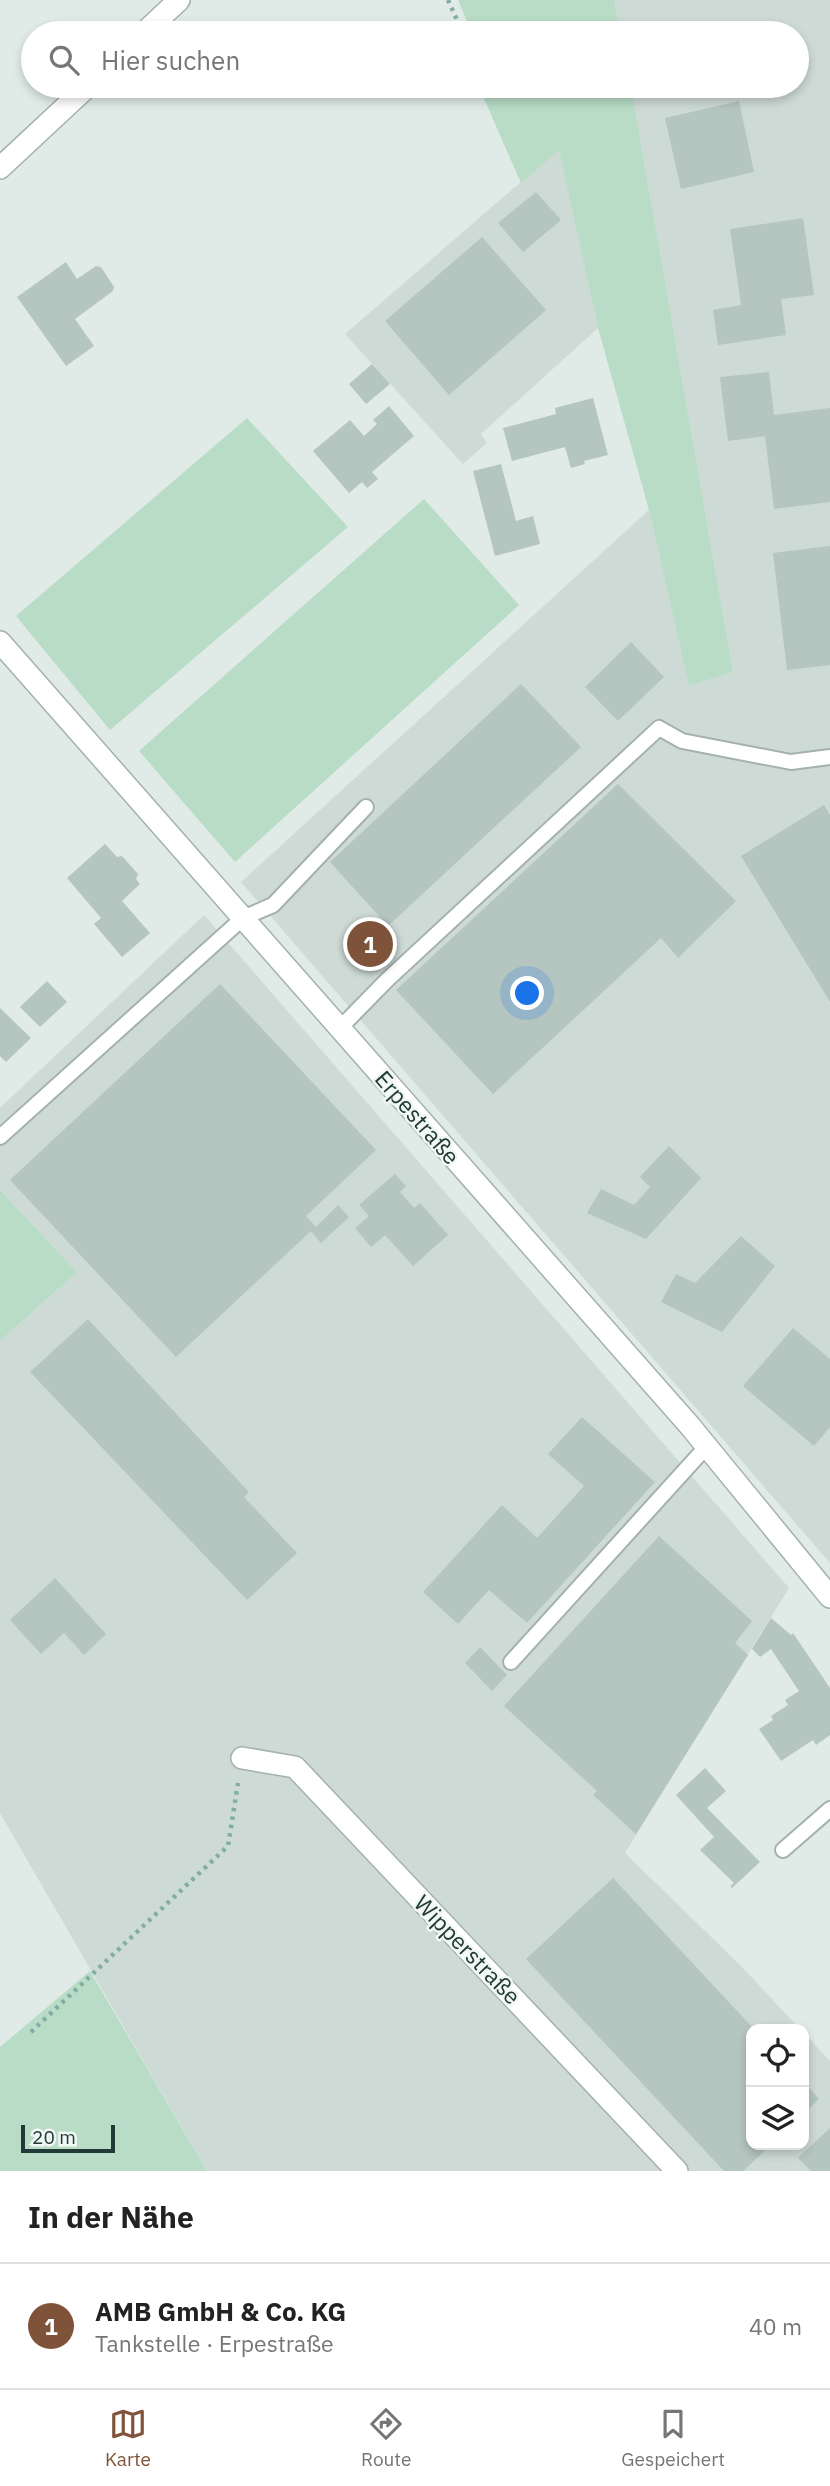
<!DOCTYPE html>
<html lang="de">
<head>
<meta charset="utf-8">
<style>
	:root { --surface:#fff; --page:#f6f6f6; --text:#222; --muted:#767676; --line:#e0e0e0; --accent:#7f533a }
	body { margin:0; font-family:"IBM Plex Sans",sans-serif; background:var(--page); color:var(--text) }
	.controls { position:absolute; right:21px; bottom:21px; display:grid; overflow:hidden; border-radius:14px; box-shadow:0 4px 10px #0003 }
	.controls button { width:63px; height:63px; display:grid; place-items:center; padding:0; border:0; border-bottom:2px solid var(--line); background:var(--surface); color:var(--text); font:35px sans-serif }
	.scale { position:absolute; left:21px; bottom:18px; width:94px; box-sizing:border-box; padding-left:7px; border:4px solid #213a36; border-top:0; font-size:19px; line-height:24px; white-space:nowrap; color:#213a36; -webkit-text-stroke:5px #f0f7f4; paint-order:stroke }
	.you { position:absolute; left:528px; top:994px; width:24px; height:24px; margin:-18px; border:5px solid #fff; border-radius:50%; background:#1a73e8; box-shadow:0 0 0 10px #1a73e833 }
	.badge { display:grid; place-items:center; width:46px; height:46px; border-radius:50%; background:var(--accent); color:#fff; font-size:23px; font-weight:700 }
	.pin { position:absolute; translate:-50% -50%; border:4px solid #fff; box-shadow:0 2px 7px #0006 }
	.list { margin:0; padding:0; list-style:none }
	h2 { display:flex; justify-content:space-between; align-items:center; height:91px; margin:0; padding:0 28px; font-size:30px }
	h2 small { font-size:23px; font-weight:400; color:var(--muted) }
	.list li { display:grid; grid-template-columns:46px 1fr auto; gap:21px; align-items:center; box-sizing:border-box; height:126px; padding:0 28px; border-top:2px solid var(--line) }
	.list b { display:block; font-size:26px; white-space:nowrap }
	.list p { margin:0; font-size:23px; white-space:nowrap; color:var(--muted) }
	.list em { font-size:23px; font-style:normal; color:var(--muted) }
	.icon { flex:none; width:38px; height:38px; fill:none; stroke:currentColor; stroke-width:2; stroke-linecap:round; stroke-linejoin:round }
	.map { position:relative; flex:none; width:830px; height:2171px; overflow:hidden }
	.search { position:absolute; background:var(--surface); box-shadow:0 4px 10px #0003; left:21px; right:21px; top:21px; height:77px; display:flex; align-items:center; gap:18px; box-sizing:border-box; padding:0 24px; border-radius:38px; color:var(--muted); font-size:26px }
	.sheet { height:217px; background:var(--surface) }
	nav { display:flex; justify-content:space-around; align-items:center; box-sizing:border-box; height:98px; border-top:2px solid var(--line); background:var(--surface); font-size:19px; color:var(--muted) }
	nav a { display:grid; justify-items:center; gap:4px }
	nav .on { color:var(--accent) }
	.map>svg:first-child { display:block }
</style>
</head>
<body>
<div class="map">
<svg width="830" height="2171" viewBox="0 0 830 2171">
	<rect width="100%" height="100%" fill="#e0ebe7"/>
	<path fill="#cedad6" d="M 614,0 L 830,0 L 830,1563 L 241,882 L 649,510 L 689,686 L 733,672 L 631,86 L 797,86 L 797,33 L 621,33 Z
		M 559,149 L 598,328 L 481,434 L 487,443 L 463,464 L 345,334 Z
		M 204,915 L 789,1588 L 625,1853 L 741,1966 L 800,2029 L 751,2029 L 751,2145 L 804,2145 L 804,2033 L 830,2061 L 830,2171 L 207,2171 L 0,1813 L 0,1341 L 77,1272 L 0,1190 L 0,1108 Z"/>
	<path fill="#b8dcc6" d="M 458,0 L 614,0 L 621,33 L 472,33 Z
		M 497,86 L 631,86 L 733,672 L 689,686 L 649,510 L 598,328 L 559,150 L 521,183 L 482,94 Z
		M 247,418 L 348,527 L 110,730 L 16,616 Z
		M 424,499 L 519,605 L 235,862 L 139,751 Z
		M 0,1190 L 77,1272 L 0,1341 Z
		M 90,1971 L 207,2171 L 0,2171 L 0,2047 Z"/>
	<path fill="#b5c5c0" d="M 739,101 L 754,172 L 681,189 L 665,118 Z
		M 536,192 L 561,220 L 523,252 L 498,223 Z
		M 803,218 L 814,295 L 781,299 L 786,335 L 718,345 L 713,310 L 741,305 L 730,229 Z
		M 482,237 L 546,310 L 449,395 L 385,321 Z
		M 66,262 L 77,279 L 96,266 L 101,267 L 114,287 L 113,291 L 75,319 L 94,346 L 66,366 L 17,297 Z
		M 372,364 L 390,384 L 366,404 L 349,384 Z
		M 769,372 L 774,415 L 830,408 L 830,502 L 774,509 L 765,436 L 728,441 L 720,377 Z
		M 593,398 L 608,455 L 584,461 L 585,464 L 571,468 L 565,447 L 512,461 L 503,428 L 556,414 L 555,408 Z
		M 389,406 L 414,436 L 372,472 L 378,479 L 367,488 L 362,482 L 349,493 L 313,451 L 350,420 L 364,436 L 377,424 L 373,420 Z
		M 501,464 L 516,521 L 533,516 L 540,544 L 495,556 L 473,471 Z
		M 830,546 L 830,665 L 787,670 L 773,553 Z
		M 631,642 L 664,677 L 618,721 L 585,687 Z
		M 521,684 L 581,747 L 388,926 L 330,862 Z
		M 618,784 L 736,901 L 678,958 L 661,938 L 493,1094 L 396,990 Z
		M 824,805 L 830,815 L 830,1002 L 741,856 Z
		M 105,844 L 117,857 L 122,856 L 138,874 L 136,879 L 140,884 L 122,901 L 150,933 L 122,957 L 94,924 L 101,918 L 67,878 Z
		M 47,981 L 67,1002 L 40,1027 L 20,1007 Z
		M 220,984 L 376,1150 L 306,1216 L 316,1227 L 338,1205 L 349,1217 L 321,1243 L 311,1231 L 176,1357 L 10,1180 Z
		M 0,1008 L 31,1038 L 6,1062 L 0,1056 Z
		M 669,1146 L 701,1178 L 646,1239 L 587,1213 L 601,1189 L 634,1205 L 650,1187 L 640,1177 Z
		M 395,1174 L 406,1186 L 400,1192 L 414,1208 L 420,1203 L 448,1235 L 413,1266 L 385,1235 L 371,1247 L 355,1228 L 369,1216 L 359,1205 Z
		M 741,1236 L 775,1266 L 722,1332 L 661,1302 L 676,1274 L 695,1283 Z
		M 88,1319 L 249,1492 L 244,1497 L 297,1553 L 247,1600 L 30,1372 Z
		M 793,1328 L 830,1359 L 830,1427 L 814,1446 L 743,1386 Z
		M 582,1417 L 655,1482 L 527,1623 L 489,1590 L 458,1624 L 423,1592 L 502,1505 L 537,1538 L 584,1486 L 548,1454 Z
		M 659,1536 L 752,1621 L 735,1643 L 748,1655 L 636,1834 L 593,1795 L 597,1791 L 504,1706 Z
		M 55,1578 L 106,1634 L 84,1655 L 64,1633 L 41,1654 L 10,1620 Z
		M 771,1618 L 791,1635 L 793,1633 L 830,1688 L 830,1735 L 816,1745 L 813,1740 L 781,1761 L 759,1729 L 773,1720 L 771,1716 L 788,1705 L 785,1700 L 799,1691 L 771,1649 L 760,1657 L 752,1649 Z
		M 480,1647 L 507,1675 L 492,1691 L 465,1663 Z
		M 705,1768 L 726,1791 L 707,1808 L 760,1862 L 732,1888 L 730,1886 L 734,1883 L 700,1850 L 714,1837 L 676,1795 Z
		M 613,1878 L 754,2029 L 751,2029 L 751,2145 L 771,2145 L 743,2171 L 724,2171 L 526,1959 Z
		M 804,2082 L 819,2099 L 804,2114 Z
		M 830,2128 L 830,2171 L 811,2171 L 798,2158 Z"/>
	<g fill="none" stroke-linecap="round" stroke-linejoin="round">
		<defs>
			<path id="service" d="M 340,1028 L 387,980 L 659,728 L 682,741 L 791,762 L 830,757
				M 0,1137 L 243,918 L 273,905 L 366,807
				M 511,1662 L 707,1446
				M 783,1850 L 830,1809"/>
			<path id="minor" d="M 144,33 L 179,0
				M 0,168 L 88,86
				M 0,642 L 690,1426 L 830,1597
				M 242,1758 L 295,1767 L 677,2171"/>
		</defs>
		<use href="#service" stroke="#a3b2ae" stroke-width="18"/>
		<use href="#minor" stroke="#a3b2ae" stroke-width="24"/>
		<path stroke="#80aea5" stroke-width="4.5" stroke-dasharray="3.5 5" stroke-linecap="butt" d="M 448,0 L 463,33
			M 31,2032 L 228,1846 L 238,1783"/>
		<use href="#service" stroke="#fff" stroke-width="14"/>
		<use href="#minor" stroke="#fff" stroke-width="21"/>
	</g>
	<g text-anchor="middle" dominant-baseline="central" stroke-width="5" stroke-linejoin="round" paint-order="stroke">
		<g font-size="23" fill="#213a36" stroke="#f0f7f4">
			<text transform="translate(418 1117) rotate(49)">Erpestraße</text>
			<text transform="translate(468 1949) rotate(46)">Wipperstraße</text>
		</g>
	</g>
</svg>
<div class="controls">
<button><svg class="icon" aria-label="locate" viewBox="0 0 24 24"><circle cx="12" cy="12" r="6"/><path d="M12 2v4M12 18v4M2 12h4M18 12h4"/></svg></button>
<button><svg class="icon" aria-label="layers" viewBox="0 0 24 24"><path d="M12 4l9 5-9 5-9-5zM3 14l9 5 9-5"/></svg></button>
</div>
<div class="scale">20 m</div>
<div class="you"></div>
<div class="pin badge" style="left:370px;top:944px">1</div>
<div class="search"><svg class="icon" aria-label="search" viewBox="0 0 24 24"><circle cx="10" cy="10" r="6"/><path d="M15 15l6 6"/></svg>Hier suchen</div>
</div>
<section class="sheet">
<h2>In der Nähe<small></small></h2>
<ul class="list">
<li><span class="badge">1</span><div><b>AMB GmbH &amp; Co. KG</b><p>Tankstelle · Erpestraße</p></div><em>40 m</em></li>
</ul>
</section>
<nav>
<a class="on"><svg class="icon" aria-label="map" viewBox="0 0 24 24"><path d="M3 6l6-2 6 2 6-2v14l-6 2-6-2-6 2zM9 4v14M15 6v14"/></svg>Karte</a>
<a><svg class="icon" aria-label="directions" viewBox="0 0 24 24"><path d="M12 3l9 9-9 9-9-9zM9 14v-3h6M13 9l2 2-2 2"/></svg>Route</a>
<a><svg class="icon" aria-label="saved" viewBox="0 0 24 24"><path d="M7 4h10v16l-5-4-5 4z"/></svg>Gespeichert</a>
</nav>
</body>
</html>
